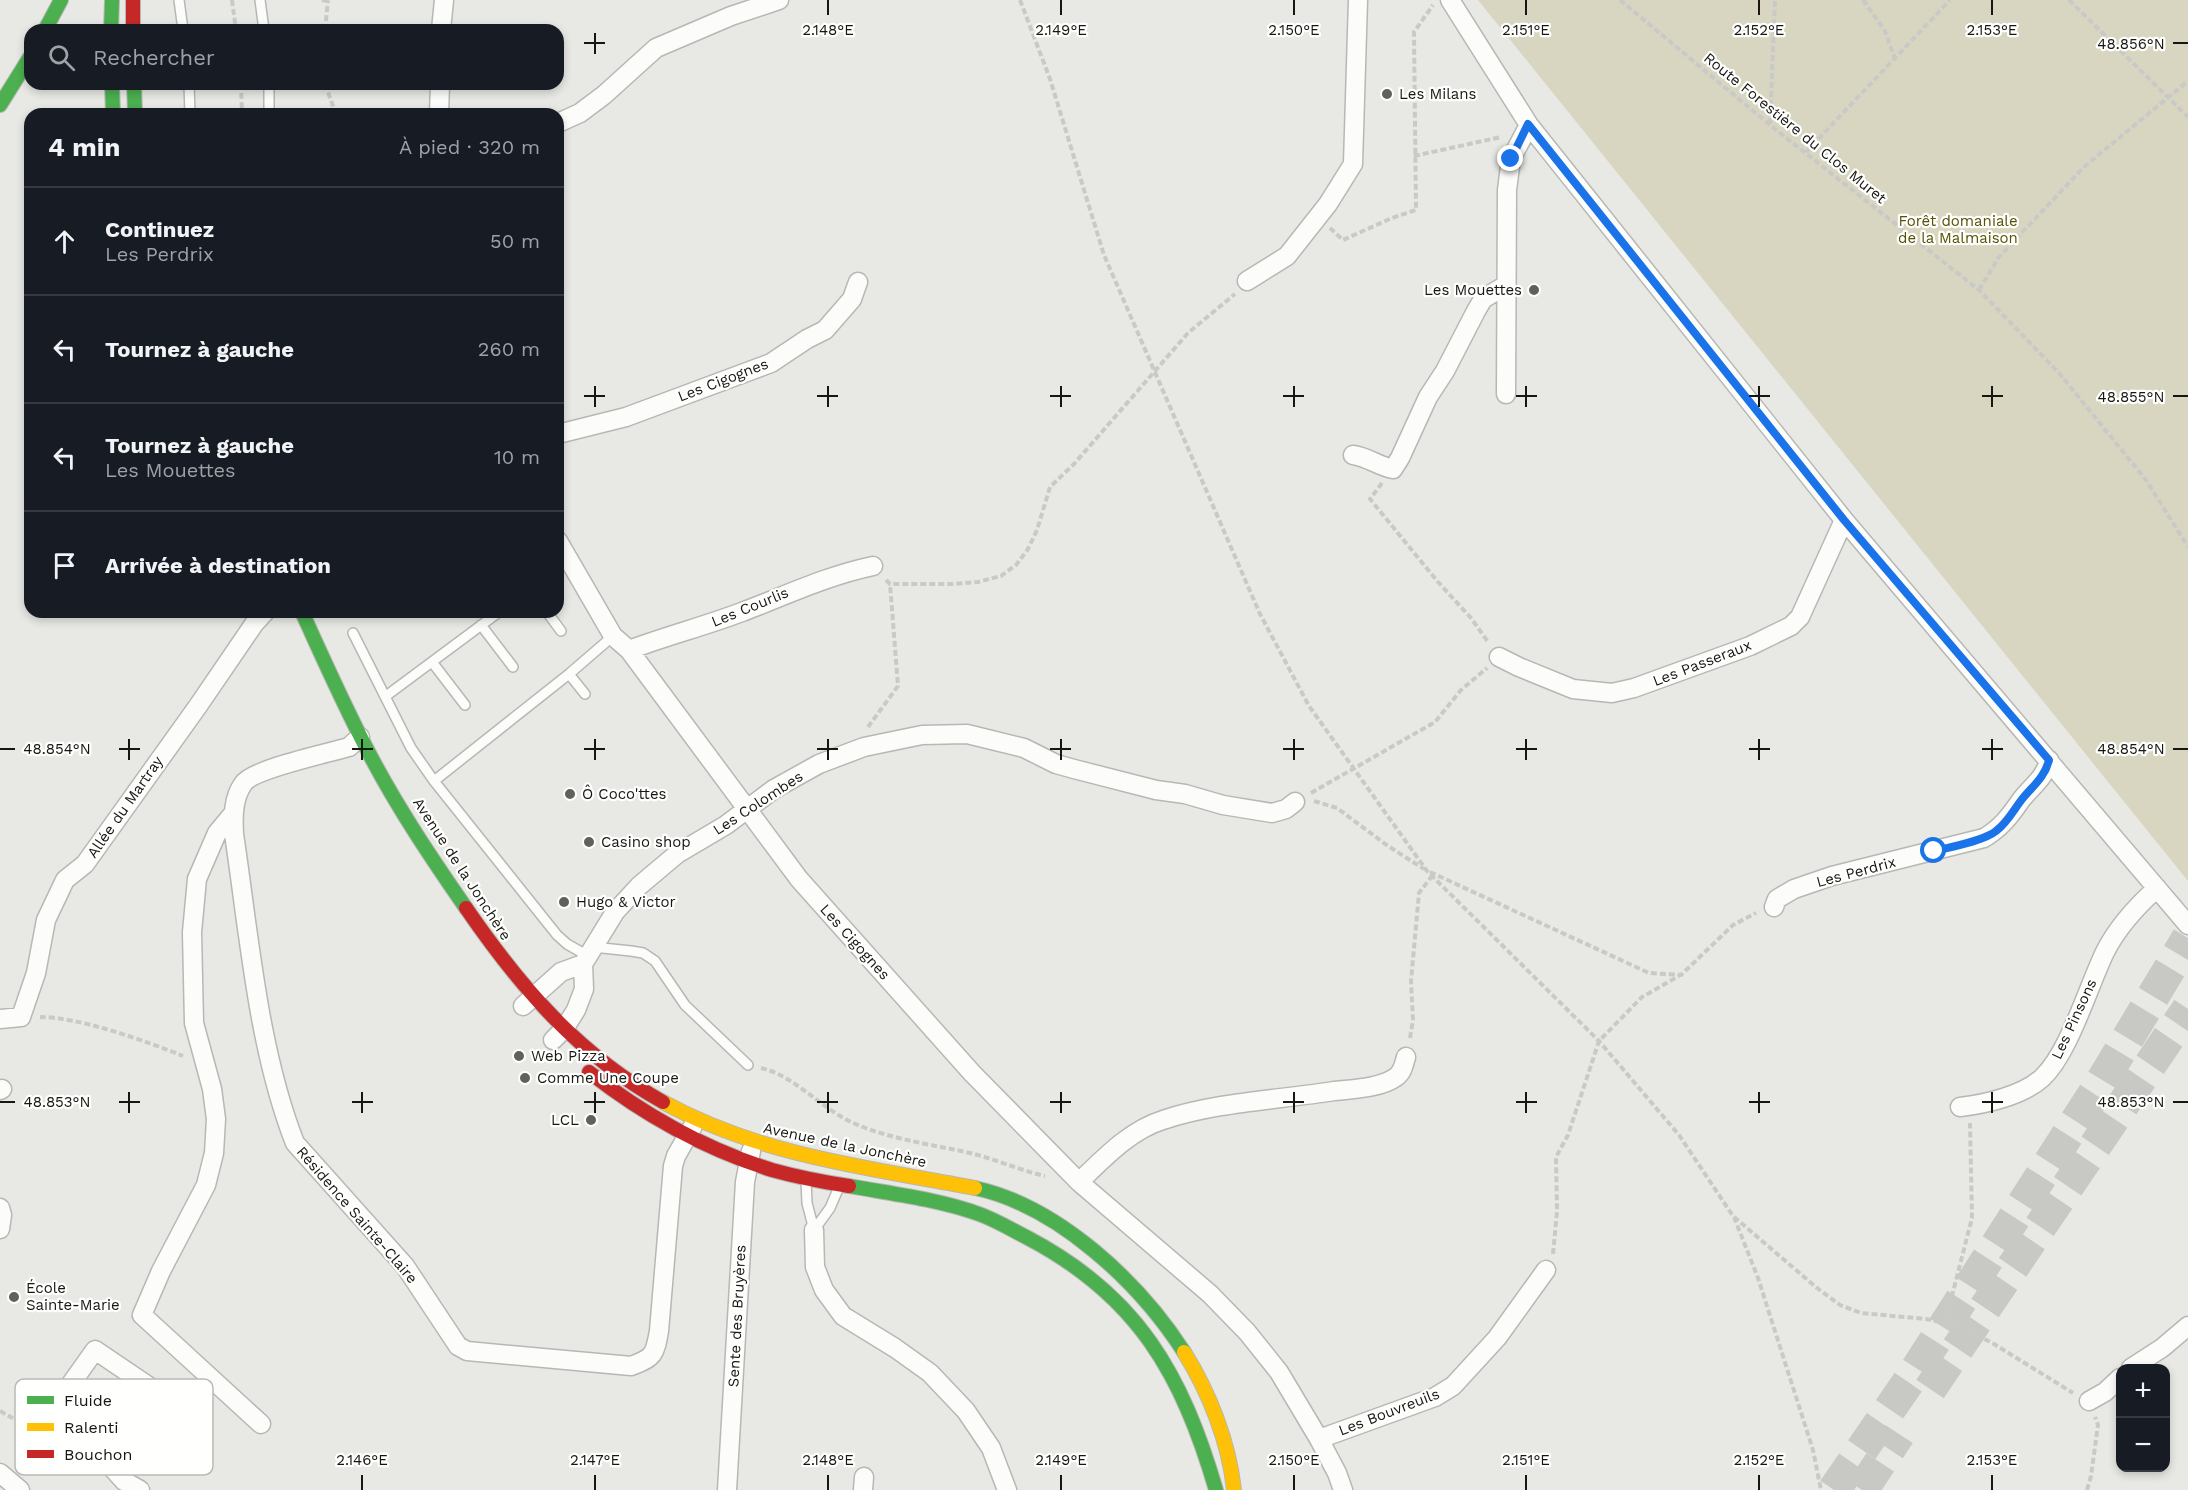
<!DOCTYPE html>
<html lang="fr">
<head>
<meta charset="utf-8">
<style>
	:root { --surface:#171b24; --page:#242831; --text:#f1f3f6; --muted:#9ea1a6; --line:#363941 }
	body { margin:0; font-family:"Work Sans",sans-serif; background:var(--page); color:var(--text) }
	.controls { position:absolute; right:18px; bottom:18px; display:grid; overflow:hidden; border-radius:12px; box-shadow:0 3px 9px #0003 }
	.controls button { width:54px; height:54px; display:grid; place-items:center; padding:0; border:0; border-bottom:2px solid var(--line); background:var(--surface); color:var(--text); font:30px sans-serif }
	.stop { position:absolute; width:18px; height:18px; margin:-14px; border:4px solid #1a73e8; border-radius:50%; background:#fff }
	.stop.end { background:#1a73e8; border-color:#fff; box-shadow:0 2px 6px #0008 }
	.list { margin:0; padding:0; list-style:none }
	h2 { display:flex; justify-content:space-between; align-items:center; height:78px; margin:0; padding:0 24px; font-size:26px }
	h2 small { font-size:20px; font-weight:400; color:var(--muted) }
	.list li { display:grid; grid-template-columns:39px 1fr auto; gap:18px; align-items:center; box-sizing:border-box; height:108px; padding:0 24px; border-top:2px solid var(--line) }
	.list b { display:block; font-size:22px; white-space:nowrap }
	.list p { margin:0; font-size:20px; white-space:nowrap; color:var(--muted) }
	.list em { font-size:20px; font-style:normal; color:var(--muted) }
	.icon { flex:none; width:33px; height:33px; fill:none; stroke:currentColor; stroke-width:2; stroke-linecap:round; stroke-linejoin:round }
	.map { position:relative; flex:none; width:2188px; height:1490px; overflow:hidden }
	.search { position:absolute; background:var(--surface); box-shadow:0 3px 9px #0003; left:24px; top:24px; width:540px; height:66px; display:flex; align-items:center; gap:15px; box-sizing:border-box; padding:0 21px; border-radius:18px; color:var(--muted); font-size:22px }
	.panel { position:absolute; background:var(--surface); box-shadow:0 3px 9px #0003; left:24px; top:108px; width:540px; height:510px; border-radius:18px }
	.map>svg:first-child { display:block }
</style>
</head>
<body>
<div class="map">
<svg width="2188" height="1490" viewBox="0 0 2188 1490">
	<rect width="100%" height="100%" fill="#e8e8e4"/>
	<path fill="#d8d6c0" d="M 1478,0 L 2188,0 L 2188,881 Z"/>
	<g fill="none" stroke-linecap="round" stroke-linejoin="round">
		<path stroke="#c8c8c5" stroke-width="33" stroke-dasharray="33 16" stroke-linecap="butt" d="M 1930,1389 L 2188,1009
			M 1834,1490 L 1911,1378 L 2099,1086 L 2188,938
			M 1862,1490 L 1899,1434"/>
		<defs>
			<path id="lane" d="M 179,0 L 183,30
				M 260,0 L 264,30
				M 189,84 L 190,114
				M 269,84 L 269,114
				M 547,612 L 561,631
				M 481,625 L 513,667
				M 353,633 L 411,748 L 434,781 L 557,935 L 567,944 L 588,956
				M 432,662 L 465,705
				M 569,674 L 585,694
				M 386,696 L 499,612
				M 434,781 L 569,674 L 613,636
				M 593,947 L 631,951 L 643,953 L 655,961 L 685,1005 L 748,1065
				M 806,1180 L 807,1203 L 814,1230 L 830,1208 L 839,1187"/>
			<path id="street" d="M 1450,0 L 1529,125 L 1844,520 L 2188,925
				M 441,30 L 444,0
				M 439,114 L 440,84
				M 558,123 L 580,113 L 604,95 L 656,48 L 731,16 L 779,0
				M 1247,281 L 1287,256 L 1328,204 L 1353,164 L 1358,0
				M 1506,394 L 1507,190 L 1511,159 L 1529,125
				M 558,434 L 626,417 L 771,363 L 807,339 L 825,330 L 852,299 L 858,282
				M 1353,455 C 1368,457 1378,466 1393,469 L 1400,458 L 1428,397 L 1445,371 L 1476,311 L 1483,299 L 1506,285
				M 558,541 L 613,636 L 629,650 L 799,879 L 972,1073 L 1079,1182 L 1210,1294 L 1247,1332 L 1279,1372 L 1319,1439 L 1337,1473 L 1343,1490
				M 629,650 C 666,636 705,626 742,612 C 787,595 826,576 873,566
				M 1499,657 L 1519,667 L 1573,689 L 1612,693 L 1634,688 L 1750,646 L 1791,626 L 1800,617 L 1844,520
				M 360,737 L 349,747 C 329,753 252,769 243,784 C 233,798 233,817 234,834 C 249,934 258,1049 295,1143 L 405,1266 L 458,1346 L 467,1351 L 631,1366 C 654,1358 655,1354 659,1331 L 673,1166 L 676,1156 L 693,1126
				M 232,815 L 217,833 L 197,879 L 192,932 L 194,1023 L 212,1089 L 216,1119 L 214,1153 L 206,1185 L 161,1271 L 142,1315 L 261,1424
				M 1774,907 L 1777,899 L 1794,889 L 1832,876 L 1984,838 C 2001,828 2010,816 2021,800 C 2032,786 2045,778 2049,760
				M 523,1006 L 561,972 L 583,964
				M 0,1019 L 21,1017 L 36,973 L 46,920 L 65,880 L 85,864 L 198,706 L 254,624 L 265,612
				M 553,1040 L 564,1029 L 576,1010 L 584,989 L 583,964 L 588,956 L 615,912 L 639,886 L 677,854 L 726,825 L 774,789 L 819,764 L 864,747 L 922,735 L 967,734 L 1024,748 L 1056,764 L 1074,769 L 1156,790 L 1185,794 L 1223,805 L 1272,813 L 1286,809 L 1295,802
				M 0,1090 L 2,1089
				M 1960,1107 C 1985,1104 2022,1096 2042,1078 C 2069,1053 2088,987 2105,952 C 2117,928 2137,906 2157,888
				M 1079,1182 C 1103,1159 1130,1130 1163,1120 C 1216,1102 1278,1100 1334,1091 C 1353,1089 1381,1088 1396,1077 C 1403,1072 1404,1064 1406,1057
				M 0,1208 L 2,1215 L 0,1229
				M 814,1230 L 815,1267 L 824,1290 L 843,1316 L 895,1348 L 930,1373 L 966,1411 L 991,1448 L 1007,1490
				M 2131,1368 L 2162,1348 L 2188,1326
				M 2089,1401 L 2105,1392 L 2120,1378
				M 1319,1439 L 1435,1397 L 1453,1386 L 1497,1338 L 1546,1270
				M 0,1473 L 20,1490
				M 140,1490 L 124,1481 L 75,1427 L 66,1408 L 68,1388 L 95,1350 L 194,1417
				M 727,1490 L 745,1182 L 751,1151
				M 863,1490 L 864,1477"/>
			<path id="fast" d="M 45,30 L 61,0
				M 111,30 L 112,0
				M 112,84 L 113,114
				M 134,84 L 135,114
				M 0,105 L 30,57
				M 302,612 C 324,661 346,710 371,757 C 399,810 432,859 466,908
				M 849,1186 C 892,1194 938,1199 979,1214 C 996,1220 1012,1230 1028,1238 C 1138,1296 1182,1374 1216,1490
				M 975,1188 C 1058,1206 1139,1282 1184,1352"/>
			<path id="slow" d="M 663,1102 C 759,1155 868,1168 975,1188
				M 1184,1352 C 1209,1392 1229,1442 1234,1490"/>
			<path id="jam" d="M 133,0 L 133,30
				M 466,908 C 521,988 578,1054 663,1102
				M 589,1072 C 644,1115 705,1149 772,1170 C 797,1177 823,1182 849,1186"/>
		</defs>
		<use href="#lane" stroke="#b7b7b4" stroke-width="12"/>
		<use href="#street" stroke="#b7b7b4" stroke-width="21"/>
		<use href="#fast" stroke="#b7b7b4" stroke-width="16"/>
		<use href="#slow" stroke="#b7b7b4" stroke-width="16"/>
		<use href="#jam" stroke="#b7b7b4" stroke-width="16"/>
		<path stroke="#c9c9c7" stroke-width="4" stroke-dasharray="6 3" stroke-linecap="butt" d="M 232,0 L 236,30
			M 322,0 L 328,1
			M 1020,0 L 1050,79 L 1104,255 L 1260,614 L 1309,706 L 1427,871 L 1599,1041 L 1679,1135 L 1733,1216 L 1817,1288 L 1840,1305 L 1861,1313 L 1926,1319 L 1959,1326 L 1994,1344 L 2073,1393
			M 1620,0 L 1770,125 L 1979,290 L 2059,373 L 2146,480 L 2188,547
			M 1863,0 L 1885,31 L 1895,59
			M 2069,0 L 2188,117
			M 325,30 L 328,0
			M 241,84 L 242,114
			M 325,84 L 336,114
			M 1770,124 L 1775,0
			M 1806,152 L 1950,0
			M 1414,156 L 1501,137
			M 1330,228 L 1343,240 L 1392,218 L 1416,210 L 1414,32 L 1433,5
			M 1979,290 L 1999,257 L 2084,167 L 2188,81
			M 1382,483 L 1370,499 L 1438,582 L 1471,618 L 1488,642
			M 886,580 L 890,584 L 953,584 L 978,582 L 1001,576 L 1016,565 L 1028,549 L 1037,530 L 1050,487 L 1074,464 L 1188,333 L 1235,294
			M 868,727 L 898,686 L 890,584
			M 1311,793 L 1435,722 L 1461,690 L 1487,668
			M 1314,801 L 1337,808 L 1388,846 L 1424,869
			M 1430,872 L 1649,973 L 1681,975 L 1733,925 L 1756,913
			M 40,1017 C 79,1017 146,1041 183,1056
			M 1410,1038 L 1413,1020 L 1411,981 L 1419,893 L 1432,876
			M 761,1068 C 793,1075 820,1107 851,1122 C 888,1139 930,1144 970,1153 C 995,1159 1019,1170 1045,1176
			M 1734,1217 L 1758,1278 L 1813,1450 L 1821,1490
			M 1553,1254 L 1557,1211 L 1556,1157 L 1568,1135 L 1599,1041 L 1642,997 L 1679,976
			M 1945,1323 L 1972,1218 L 1970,1123
			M 0,1411 L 66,1448
			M 2087,1490 L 2091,1476 L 2098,1425 L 2095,1417"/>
		<use href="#lane" stroke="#fcfcfb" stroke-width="9"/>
		<use href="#street" stroke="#fcfcfb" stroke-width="18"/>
		<use href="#fast" stroke="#4caf50" stroke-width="14"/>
		<use href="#slow" stroke="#ffc107" stroke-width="14"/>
		<use href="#jam" stroke="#c62828" stroke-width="14"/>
	</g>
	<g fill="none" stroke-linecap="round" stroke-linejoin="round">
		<path stroke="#1a73e8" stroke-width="8" d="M 1511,159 L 1528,124 L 1844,520 L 2049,760 C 2045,777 2033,786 2023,798 C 2014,809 2008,822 1996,831 C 1984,841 1950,847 1934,851"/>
	</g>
	<path fill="none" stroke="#161613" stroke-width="2" d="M 828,0 L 828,15M 1061,0 L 1061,15M 1294,0 L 1294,15M 1526,0 L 1526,15M 1759,0 L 1759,15M 1992,0 L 1992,15M 595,33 L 595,54M 584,43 L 605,43M 2173,43 L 2188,43M 595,386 L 595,407M 828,386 L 828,407M 1061,386 L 1061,407M 1294,386 L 1294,407M 1526,386 L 1526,407M 1759,386 L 1759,407M 1992,386 L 1992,407M 584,396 L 605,396M 817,396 L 838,396M 1050,396 L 1071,396M 1283,396 L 1304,396M 1516,396 L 1537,396M 1749,396 L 1770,396M 1982,396 L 2003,396M 2173,396 L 2188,396M 129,739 L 129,760M 362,739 L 362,760M 595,739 L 595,760M 828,739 L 828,760M 1061,739 L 1061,760M 1294,739 L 1294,760M 1526,739 L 1526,760M 1759,739 L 1759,760M 1992,739 L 1992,760M 0,749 L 15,749M 119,749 L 140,749M 352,749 L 373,749M 584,749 L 605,749M 817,749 L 838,749M 1050,749 L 1071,749M 1283,749 L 1304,749M 1516,749 L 1537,749M 1749,749 L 1770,749M 1982,749 L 2003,749M 2173,749 L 2188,749M 129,1092 L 129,1113M 362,1092 L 362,1113M 595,1092 L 595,1113M 828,1092 L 828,1113M 1061,1092 L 1061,1113M 1294,1092 L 1294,1113M 1526,1092 L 1526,1113M 1759,1092 L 1759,1113M 1992,1092 L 1992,1113M 0,1102 L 15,1102M 119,1102 L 140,1102M 352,1102 L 373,1102M 584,1102 L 605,1102M 817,1102 L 838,1102M 1050,1102 L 1071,1102M 1283,1102 L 1304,1102M 1516,1102 L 1537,1102M 1749,1102 L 1770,1102M 1982,1102 L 2003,1102M 2173,1102 L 2188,1102M 362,1475 L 362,1490M 595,1475 L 595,1490M 828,1475 L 828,1490M 1061,1475 L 1061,1490M 1294,1475 L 1294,1490M 1526,1475 L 1526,1490M 1759,1475 L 1759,1490M 1992,1475 L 1992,1490"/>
	<g fill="#60605c" stroke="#fffffe" stroke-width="2">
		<circle cx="1387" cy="94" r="6"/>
		<circle cx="1534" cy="290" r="6"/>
		<circle cx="570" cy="794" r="6"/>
		<circle cx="589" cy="842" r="6"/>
		<circle cx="564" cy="902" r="6"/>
		<circle cx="519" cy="1056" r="6"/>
		<circle cx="525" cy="1078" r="6"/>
		<circle cx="591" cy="1120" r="6"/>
		<circle cx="14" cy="1297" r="6"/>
	</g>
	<g text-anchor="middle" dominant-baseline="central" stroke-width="4.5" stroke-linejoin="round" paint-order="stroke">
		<g font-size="15" fill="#161613" stroke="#fffffe" text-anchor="start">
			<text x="1399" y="94">Les Milans</text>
			<text x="1522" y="290" text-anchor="end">Les Mouettes</text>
			<text x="582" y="794">Ô Coco'ttes</text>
			<text x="601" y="842">Casino shop</text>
			<text x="576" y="902">Hugo &amp; Victor</text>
			<text x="531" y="1056">Web Pizza</text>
			<text x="537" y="1078">Comme Une Coupe</text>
			<text x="579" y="1120" text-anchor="end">LCL</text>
			<text x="26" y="1288">École<tspan x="26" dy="17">Sainte-Marie</tspan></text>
		</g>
		<g font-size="15" fill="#161613" stroke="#fffffe">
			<text transform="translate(1795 128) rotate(39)">Route Forestière du Clos Muret</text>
			<text transform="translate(723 380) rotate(-21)">Les Cigognes</text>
			<text transform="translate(750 607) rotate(-22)">Les Courlis</text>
			<text transform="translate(1702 663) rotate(-21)">Les Passeraux</text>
			<text transform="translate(758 803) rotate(-33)">Les Colombes</text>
			<text transform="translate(125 807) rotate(-55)">Allée du Martray</text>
			<text transform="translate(462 869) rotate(57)">Avenue de la Jonchère</text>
			<text transform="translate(1856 872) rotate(-15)">Les Perdrix</text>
			<text transform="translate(855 942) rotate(48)">Les Cigognes</text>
			<text transform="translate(2074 1019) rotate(-65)">Les Pinsons</text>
			<text transform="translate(845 1145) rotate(12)">Avenue de la Jonchère</text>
			<text transform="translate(357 1215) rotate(49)">Résidence Sainte-Claire</text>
			<text transform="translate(737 1316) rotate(-87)">Sente des Bruyères</text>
			<text transform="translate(1389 1412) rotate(-21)">Les Bouvreuils</text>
		</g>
		<g font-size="15" fill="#585104" stroke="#fffffe">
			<text x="1958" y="221">Forêt domaniale<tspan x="1958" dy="17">de la Malmaison</tspan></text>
		</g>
	</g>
	<rect x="15" y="1379" width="198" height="96" rx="9" fill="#fffffe" stroke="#b9b9b8" stroke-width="1.5"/>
	<rect x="27" y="1396" width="27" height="8" fill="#4caf50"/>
	<rect x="27" y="1423" width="27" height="8" fill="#ffc107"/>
	<rect x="27" y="1450" width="27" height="8" fill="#c62828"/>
	<g font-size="16" fill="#161613">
		<text x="64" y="1406">Fluide</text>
		<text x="64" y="1433">Ralenti</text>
		<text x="64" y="1460">Bouchon</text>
	</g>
	<g font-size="15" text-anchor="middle" fill="#161613" stroke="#fffffe" stroke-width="4.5" stroke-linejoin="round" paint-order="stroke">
		<text x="828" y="35">2.148°E</text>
		<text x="1061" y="35">2.149°E</text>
		<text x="1294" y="35">2.150°E</text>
		<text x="1526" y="35">2.151°E</text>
		<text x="1759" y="35">2.152°E</text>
		<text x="1992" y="35">2.153°E</text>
		<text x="2131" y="49">48.856°N</text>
		<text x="2131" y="402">48.855°N</text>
		<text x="57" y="754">48.854°N</text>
		<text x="2131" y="754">48.854°N</text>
		<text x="57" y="1107">48.853°N</text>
		<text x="2131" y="1107">48.853°N</text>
		<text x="362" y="1465">2.146°E</text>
		<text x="595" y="1465">2.147°E</text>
		<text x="828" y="1465">2.148°E</text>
		<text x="1061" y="1465">2.149°E</text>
		<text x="1294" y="1465">2.150°E</text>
		<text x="1526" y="1465">2.151°E</text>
		<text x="1759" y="1465">2.152°E</text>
		<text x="1992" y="1465">2.153°E</text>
	</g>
</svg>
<div class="controls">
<button>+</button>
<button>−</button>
</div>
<div class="stop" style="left:1934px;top:851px"></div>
<div class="stop end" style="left:1511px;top:159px"></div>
<div class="search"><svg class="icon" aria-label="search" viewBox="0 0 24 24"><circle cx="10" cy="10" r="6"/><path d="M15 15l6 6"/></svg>Rechercher</div>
<section class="panel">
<h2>4 min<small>À pied · 320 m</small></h2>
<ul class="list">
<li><svg class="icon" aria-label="ahead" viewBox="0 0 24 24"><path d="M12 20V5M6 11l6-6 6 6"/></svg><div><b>Continuez</b><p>Les Perdrix</p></div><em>50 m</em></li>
<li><svg class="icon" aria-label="left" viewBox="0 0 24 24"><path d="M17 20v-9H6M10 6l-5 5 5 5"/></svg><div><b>Tournez à gauche</b></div><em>260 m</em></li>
<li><svg class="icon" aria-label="left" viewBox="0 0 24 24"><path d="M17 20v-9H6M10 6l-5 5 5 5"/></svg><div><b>Tournez à gauche</b><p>Les Mouettes</p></div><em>10 m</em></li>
<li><svg class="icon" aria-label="arrive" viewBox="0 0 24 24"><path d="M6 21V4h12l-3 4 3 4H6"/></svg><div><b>Arrivée à destination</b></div></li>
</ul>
</section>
</div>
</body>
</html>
